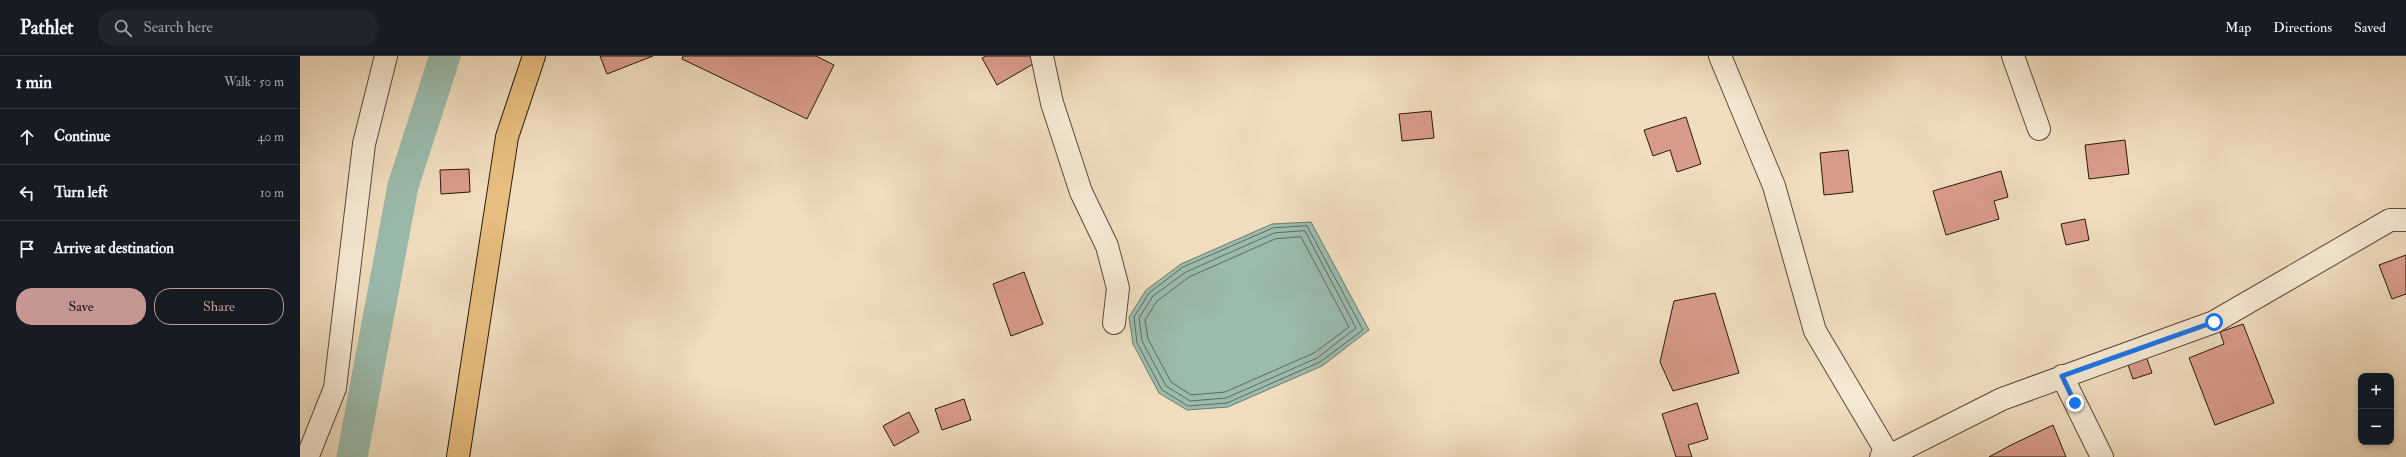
<!DOCTYPE html>
<html lang="en">
<head>
<meta charset="utf-8">
<style>
	:root { --surface:#171b24; --page:#20242c; --text:#f1f3f6; --muted:#9ea1a6; --line:#363941; --accent:#c59692 }
	body { margin:0; font-family:"IM FELL Double Pica",serif; background:var(--page); color:var(--text) }
	.controls { position:absolute; right:12px; bottom:12px; display:grid; overflow:hidden; border-radius:8px; box-shadow:0 2px 6px #0003 }
	.controls button { width:36px; height:36px; display:grid; place-items:center; padding:0; border:0; border-bottom:1px solid var(--line); background:var(--surface); color:var(--text); font:20px sans-serif }
	.stop { position:absolute; width:12px; height:12px; margin:-9px; border:3px solid #1a73e8; border-radius:50%; background:#fff }
	.stop.end { background:#1a73e8; border-color:#fff; box-shadow:0 1px 4px #0008 }
	.list { margin:0; padding:0; list-style:none }
	h2 { display:flex; justify-content:space-between; align-items:center; height:52px; margin:0; padding:0 16px; font-size:17px }
	h2 small { font-size:13px; font-weight:400; color:var(--muted) }
	.list li { display:grid; grid-template-columns:26px 1fr auto; gap:12px; align-items:center; box-sizing:border-box; height:56px; padding:0 16px; border-top:1px solid var(--line) }
	.list b { display:block; font-size:15px; white-space:nowrap }
	.list em { font-size:13px; font-style:normal; color:var(--muted) }
	.actions { display:flex; gap:8px; padding:12px 16px }
	.actions a { flex:1; padding:9px 0; border:1px solid var(--accent); border-radius:16px; text-align:center; font-size:14px; color:var(--accent) }
	.actions .main { background:var(--accent); color:#111 }
	.icon { flex:none; width:22px; height:22px; fill:none; stroke:currentColor; stroke-width:2; stroke-linecap:round; stroke-linejoin:round }
	.map { position:relative; flex:none; width:2106px; height:401px; overflow:hidden }
	header { display:flex; align-items:center; gap:24px; box-sizing:border-box; height:56px; padding:0 20px; background:var(--surface); border-bottom:1px solid var(--line) }
	header strong { font-size:19px }
	nav { display:flex; gap:22px; margin-inline-start:auto; font-size:14px }
	.search { width:280px; height:36px; background:var(--page); display:flex; align-items:center; gap:10px; box-sizing:border-box; padding:0 14px; border-radius:16px; color:var(--muted); font-size:15px }
	main { display:flex }
	aside { flex:1; background:var(--surface) }
	.map>svg:first-child { display:block }
</style>
</head>
<body>
<header>
<strong>Pathlet</strong>
<div class="search"><svg class="icon" aria-label="search" viewBox="0 0 24 24"><circle cx="10" cy="10" r="6"/><path d="M15 15l6 6"/></svg>Search here</div>
<nav><a>Map</a><a>Directions</a><a>Saved</a></nav>
</header>
<main>
<aside>
<h2>1 min<small>Walk · 50 m</small></h2>
<ul class="list">
<li><svg class="icon" aria-label="ahead" viewBox="0 0 24 24"><path d="M12 20V5M6 11l6-6 6 6"/></svg><div><b>Continue</b></div><em>40 m</em></li>
<li><svg class="icon" aria-label="left" viewBox="0 0 24 24"><path d="M17 20v-9H6M10 6l-5 5 5 5"/></svg><div><b>Turn left</b></div><em>10 m</em></li>
<li><svg class="icon" aria-label="arrive" viewBox="0 0 24 24"><path d="M6 21V4h12l-3 4 3 4H6"/></svg><div><b>Arrive at destination</b></div></li>
</ul>
<div class="actions"><a class="main">Save</a><a>Share</a></div>
</aside>
<div class="map">
<svg width="2106" height="401" viewBox="0 0 2106 401">
	<rect width="100%" height="100%" fill="#f1debf"/>
	<filter id="stains"><feTurbulence type="fractalNoise" baseFrequency=".005" numOctaves="4"/><feColorMatrix values="0 0 0 0 .2 0 0 0 0 .09 0 0 0 0 .02 0 0 0 .5 -.17"/></filter>
	<radialGradient id="worn" r=".72"><stop offset=".6" stop-color="#630" stop-opacity="0"/><stop offset="1" stop-color="#630" stop-opacity=".3"/></radialGradient>
	<path fill="#9bbcad" stroke="#6d7b6d" d="M 1011,166 L 1069,274 L 1022,310 L 928,351 L 887,354 L 859,337 L 833,288 L 829,261 L 846,234 L 881,208 L 972,168 Z"/>
	<g fill="none" stroke-linecap="round" stroke-linejoin="round">
		<path stroke="#626a5d" stroke-width="1" d="M 1007,170 L 1063,274 L 1020,306 L 927,347 L 888,350 L 862,334 L 837,287 L 834,261 L 849,237 L 883,211 L 973,172 Z
			M 1005,175 L 1056,272 L 1017,302 L 926,342 L 890,345 L 866,330 L 842,285 L 839,262 L 853,240 L 886,216 L 974,177 Z
			M 1001,181 L 1049,271 L 1014,297 L 925,336 L 891,339 L 871,326 L 848,283 L 845,264 L 857,245 L 889,221 L 975,183 Z"/>
		<path stroke="#9bbcad" stroke-width="31" d="M 52,401 L 103,130 L 145,0"/>
	</g>
	<path fill="#d99c8a" stroke="#28190d" d="M 300,0 L 353,0 L 307,18 Z
		M 383,0 L 516,0 L 534,9 L 507,63 L 382,3 Z
		M 686,0 L 737,0 L 740,4 L 697,29 L 682,2 Z
		M 1131,55 L 1134,82 L 1102,85 L 1099,58 Z
		M 1386,61 L 1401,108 L 1377,116 L 1370,94 L 1353,100 L 1344,74 Z
		M 1825,84 L 1829,118 L 1789,123 L 1785,89 Z
		M 1548,94 L 1553,136 L 1524,139 L 1520,97 Z
		M 169,113 L 170,136 L 141,138 L 140,114 Z
		M 1701,115 L 1708,141 L 1694,145 L 1699,163 L 1646,179 L 1633,135 Z
		M 1785,163 L 1789,184 L 1766,189 L 1761,168 Z
		M 2106,199 L 2106,238 L 2092,243 L 2079,209 Z
		M 724,216 L 743,268 L 711,280 L 693,228 Z
		M 1415,237 L 1439,317 L 1373,335 L 1360,306 L 1374,245 Z
		M 1943,268 L 1974,347 L 1915,369 L 1889,302 L 1924,288 L 1920,276 Z
		M 1846,300 L 1852,317 L 1833,323 L 1827,306 Z
		M 664,343 L 671,364 L 642,374 L 635,353 Z
		M 1397,347 L 1408,383 L 1388,389 L 1392,401 L 1376,401 L 1362,358 Z
		M 609,356 L 619,376 L 594,390 L 583,370 Z
		M 1753,369 L 1766,401 L 1689,401 L 1711,389 Z"/>
	<g fill="none" stroke-linecap="round" stroke-linejoin="round">
		<defs>
			<path id="minor" d="M 742,0 L 752,47 L 781,136 L 807,190 L 818,232 L 814,267
				M 1420,0 L 1474,130 L 1515,275 L 1589,400
				M 1713,0 L 1739,73
				M 1762,320 L 1802,401
				M 3,401 L 9,397 L 35,332 L 64,88 L 86,0
				M 1581,401 L 1589,400 L 1702,343 L 1914,266 L 2090,164 L 2106,164"/>
			<path id="major" d="M 158,401 L 207,81 L 234,0"/>
		</defs>
		<use href="#minor" stroke="#5a4a3a" stroke-width="24"/>
		<use href="#major" stroke="#28190d" stroke-width="24"/>
		<use href="#minor" stroke="#f6ead5" stroke-width="22"/>
		<use href="#major" stroke="#e8bf80" stroke-width="22"/>
	</g>
	<g fill="none" stroke-linecap="round" stroke-linejoin="round">
		<path stroke="#1a73e8" stroke-width="5" d="M 1775,347 L 1762,320 L 1914,266"/>
	</g>
	<rect width="100%" height="100%" filter="url(#stains)"/>
	<rect width="100%" height="100%" fill="url(#worn)"/>
</svg>
<div class="controls">
<button>+</button>
<button>−</button>
</div>
<div class="stop" style="left:1914px;top:266px"></div>
<div class="stop end" style="left:1775px;top:347px"></div>
</div>
</main>
</body>
</html>
